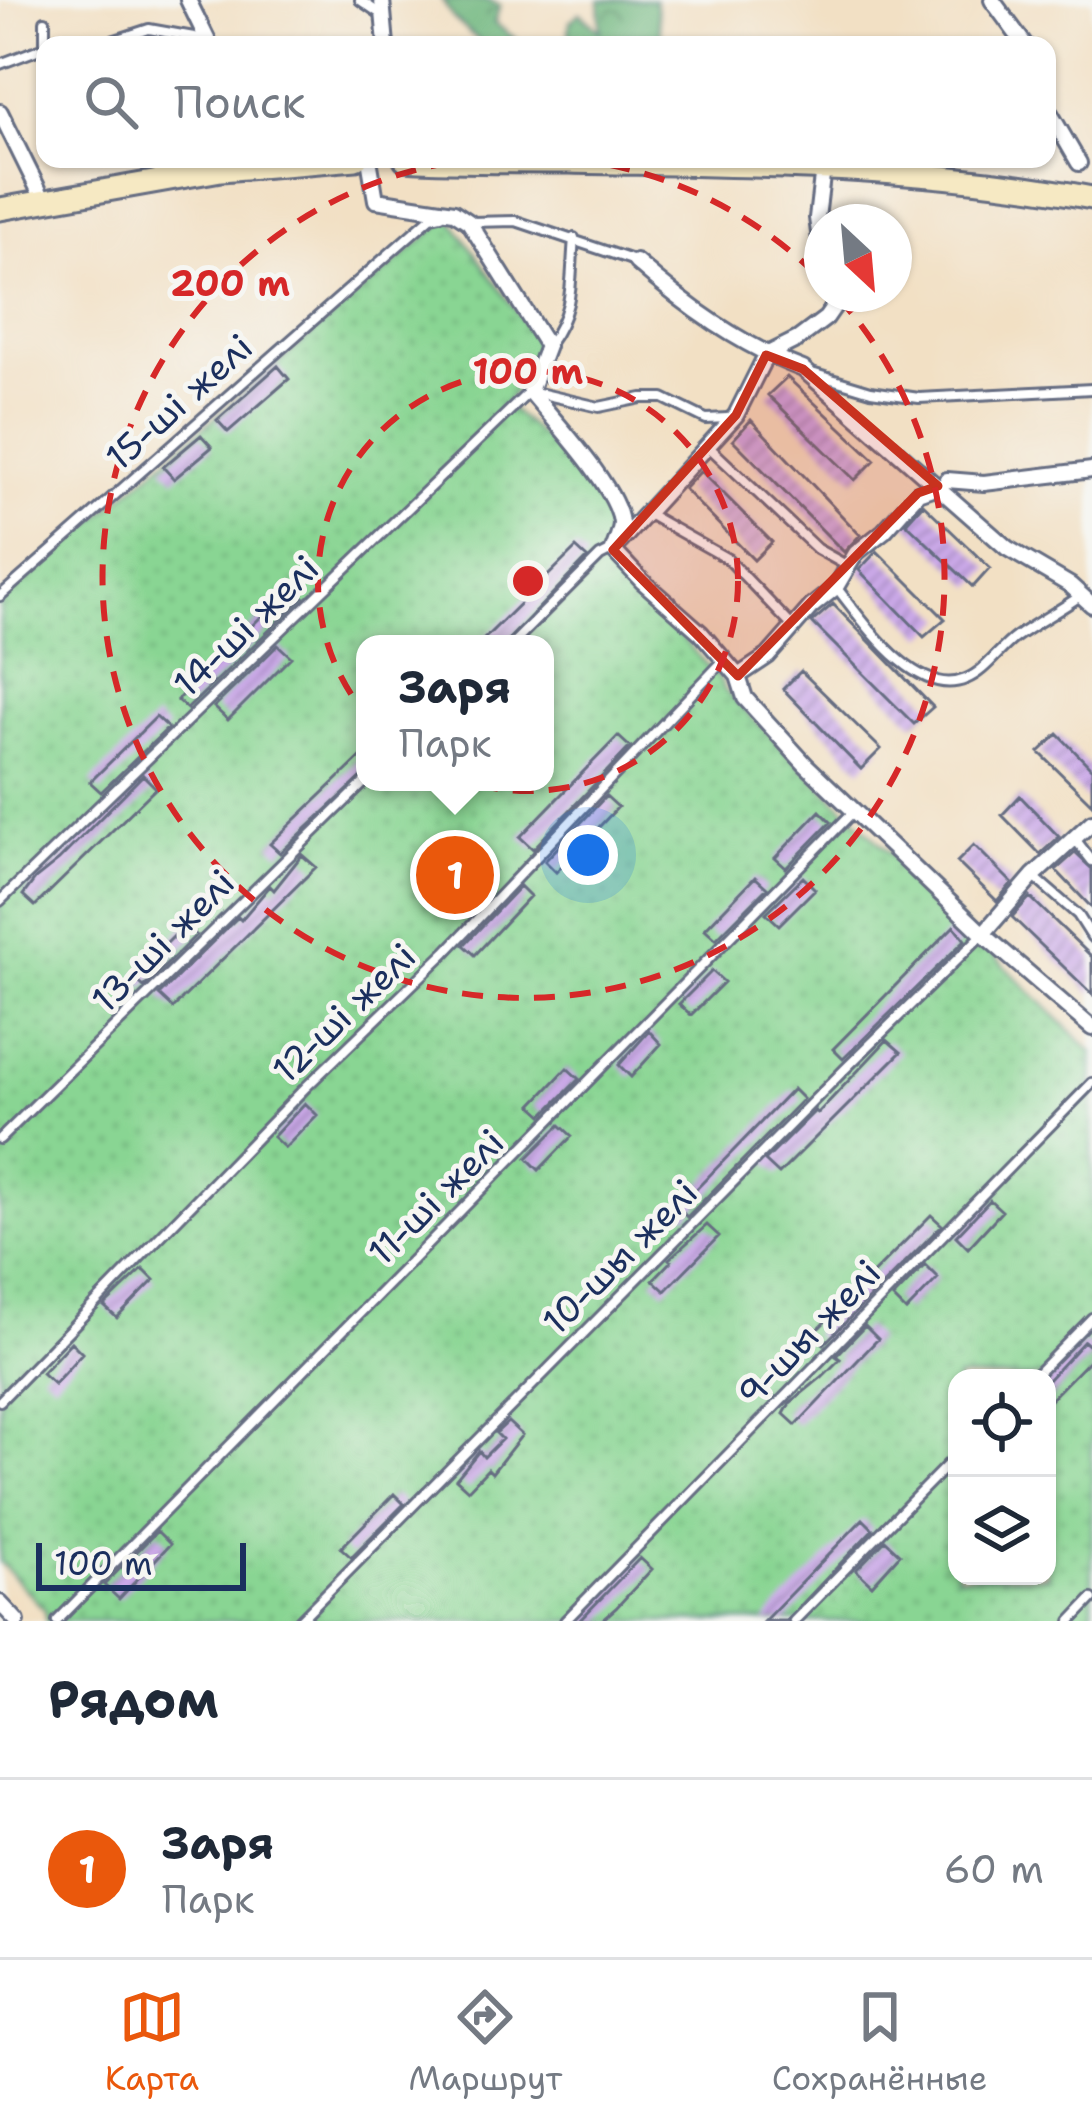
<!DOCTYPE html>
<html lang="ru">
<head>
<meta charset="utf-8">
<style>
	:root { --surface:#fff; --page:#f2f2f3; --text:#1f2937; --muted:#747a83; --line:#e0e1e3; --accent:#ea580c }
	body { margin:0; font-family:"Shantell Sans",sans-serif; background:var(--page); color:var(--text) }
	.controls { position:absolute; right:36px; bottom:36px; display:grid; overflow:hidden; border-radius:24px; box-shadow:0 3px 9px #0004 }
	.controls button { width:108px; height:108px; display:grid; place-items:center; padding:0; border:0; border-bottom:3px solid var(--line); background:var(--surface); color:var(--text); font:60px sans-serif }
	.compass { position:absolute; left:804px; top:204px; width:108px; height:108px; border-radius:50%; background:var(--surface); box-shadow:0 3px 9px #0004; rotate:154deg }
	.scale { position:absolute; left:36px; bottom:30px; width:210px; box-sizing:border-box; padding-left:12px; border:6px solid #1b2f5e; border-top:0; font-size:33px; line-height:42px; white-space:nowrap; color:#1b2f5e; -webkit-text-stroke:9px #f6f6f2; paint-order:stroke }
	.you { position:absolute; left:588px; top:855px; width:42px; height:42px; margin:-30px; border:9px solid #fff; border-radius:50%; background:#1a73e8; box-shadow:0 0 0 18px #1a73e833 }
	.badge { display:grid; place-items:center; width:78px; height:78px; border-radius:50%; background:var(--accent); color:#fff; font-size:39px; font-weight:700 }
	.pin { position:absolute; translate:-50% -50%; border:6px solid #fff; box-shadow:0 3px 12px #0006 }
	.popup { position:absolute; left:356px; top:635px; width:198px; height:156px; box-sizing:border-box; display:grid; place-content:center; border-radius:24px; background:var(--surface); filter:drop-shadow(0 3px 9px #0005); font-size:39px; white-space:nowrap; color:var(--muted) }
	.popup b { font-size:45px; color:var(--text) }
	.popup::after { content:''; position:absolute; left:50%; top:100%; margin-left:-24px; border:24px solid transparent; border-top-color:var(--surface) }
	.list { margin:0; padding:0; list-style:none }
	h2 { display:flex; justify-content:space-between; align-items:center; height:156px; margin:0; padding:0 48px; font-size:51px }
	h2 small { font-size:39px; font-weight:400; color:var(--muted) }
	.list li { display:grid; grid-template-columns:78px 1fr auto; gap:36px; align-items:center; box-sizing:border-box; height:180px; padding:0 48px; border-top:3px solid var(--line) }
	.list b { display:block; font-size:45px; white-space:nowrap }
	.list p { margin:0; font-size:39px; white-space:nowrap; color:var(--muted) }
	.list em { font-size:39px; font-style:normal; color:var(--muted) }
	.icon { flex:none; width:66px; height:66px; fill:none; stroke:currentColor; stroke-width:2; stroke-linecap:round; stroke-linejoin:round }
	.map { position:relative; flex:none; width:1092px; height:1621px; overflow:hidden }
	.search { position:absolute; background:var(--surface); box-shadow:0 3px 9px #0004; left:36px; right:36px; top:36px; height:132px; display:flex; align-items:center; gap:30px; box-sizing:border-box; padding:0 42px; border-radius:24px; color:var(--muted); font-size:45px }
	.sheet { height:336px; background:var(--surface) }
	nav { display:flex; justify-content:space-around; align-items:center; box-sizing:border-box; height:168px; border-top:3px solid var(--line); background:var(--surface); font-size:33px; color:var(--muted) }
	nav a { display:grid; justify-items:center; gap:6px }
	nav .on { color:var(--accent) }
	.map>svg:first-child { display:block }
</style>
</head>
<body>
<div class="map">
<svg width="1092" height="1621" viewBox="0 0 1092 1621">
	<defs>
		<pattern id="forest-crowns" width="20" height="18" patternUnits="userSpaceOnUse" patternTransform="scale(3)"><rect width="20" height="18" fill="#6eb67d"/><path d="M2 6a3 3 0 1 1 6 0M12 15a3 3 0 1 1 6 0" fill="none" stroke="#5a946a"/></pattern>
		<pattern id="park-dots" width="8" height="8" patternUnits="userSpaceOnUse" patternTransform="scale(3)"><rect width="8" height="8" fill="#89d593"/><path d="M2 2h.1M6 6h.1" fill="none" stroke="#76b781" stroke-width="1.8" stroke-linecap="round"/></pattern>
		<pattern id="building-hatch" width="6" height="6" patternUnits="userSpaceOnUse" patternTransform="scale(3)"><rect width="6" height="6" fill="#cba9e8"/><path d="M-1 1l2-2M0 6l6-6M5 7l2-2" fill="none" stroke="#a48abf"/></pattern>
	</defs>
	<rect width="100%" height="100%" fill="#f6f6f2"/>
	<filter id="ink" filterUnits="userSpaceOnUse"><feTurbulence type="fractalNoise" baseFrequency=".00833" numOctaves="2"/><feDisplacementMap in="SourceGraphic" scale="24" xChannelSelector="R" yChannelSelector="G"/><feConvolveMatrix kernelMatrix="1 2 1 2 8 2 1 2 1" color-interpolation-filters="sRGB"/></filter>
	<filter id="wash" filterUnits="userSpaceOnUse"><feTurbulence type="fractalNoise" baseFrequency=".004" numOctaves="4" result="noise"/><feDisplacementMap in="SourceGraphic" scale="48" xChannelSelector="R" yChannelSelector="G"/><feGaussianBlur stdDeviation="2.7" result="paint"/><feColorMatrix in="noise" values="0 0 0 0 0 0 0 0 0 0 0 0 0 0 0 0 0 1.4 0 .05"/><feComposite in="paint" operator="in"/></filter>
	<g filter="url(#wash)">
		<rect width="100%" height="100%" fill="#f2e0c4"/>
		<path fill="url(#forest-crowns)" stroke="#44726e" stroke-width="3" d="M 442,0 L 484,0 L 500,5 L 494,23 L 516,39 L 510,40 L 512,45 L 484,45 L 453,18 Z
			M 599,0 L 655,0 L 662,45 L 635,45 L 628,37 L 612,45 L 577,45 L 577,39 L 569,34 L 570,21 L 580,13 L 601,31 Z"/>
		<path fill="url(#park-dots)" stroke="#528278" stroke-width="3" fill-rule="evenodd" d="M 449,217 L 535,338 L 540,362 L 505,403 C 541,441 598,473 615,525 L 603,551 L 720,680 L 725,691 L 1092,1052 L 1092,1621 L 47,1621 L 45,1610 L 0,1562 L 0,602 ZM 365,644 L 545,644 L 545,782 L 365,782 ZM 957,1378 L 1047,1378 L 1047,1576 L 957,1576 Z"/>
		<g id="blocks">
			<path fill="url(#building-hatch)" d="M 278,366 L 289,379 L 228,432 L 217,420 Z
				M 787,377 L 875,460 L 855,480 L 768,395 Z
				M 751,420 L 860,535 L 844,552 L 733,440 Z
				M 201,435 L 212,447 L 174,479 L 163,467 Z
				M 701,471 L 772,542 L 754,560 L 684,489 Z
				M 923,504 L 990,568 L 973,587 L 906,523 Z
				M 576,548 L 587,558 L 504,644 L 479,644 Z
				M 877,551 L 945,619 L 924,637 L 859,570 Z
				M 292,586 L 304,597 L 187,709 L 177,700 Z
				M 833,604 L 933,707 L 914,724 L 812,622 Z
				M 278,645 L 291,657 L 228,720 L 214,707 Z
				M 801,671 L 881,749 L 861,769 L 783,689 Z
				M 156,717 L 168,728 L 101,792 L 90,782 Z
				M 1058,734 L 1092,769 L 1092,804 L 1039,752 Z
				M 618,736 L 630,747 L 533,849 L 520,837 Z
				M 365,753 L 365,774 L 280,853 L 270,844 Z
				M 143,775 L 156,788 L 35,906 L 23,895 L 35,879 L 59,860 Z
				M 606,796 L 618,807 L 556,872 L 545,861 Z
				M 1020,796 L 1059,837 L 1040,854 L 1002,815 Z
				M 820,811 L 831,822 L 786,868 L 775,858 Z
				M 974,845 L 1012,883 L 997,901 L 957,862 Z
				M 1075,853 L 1092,869 L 1092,908 L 1056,870 Z
				M 302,855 L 316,867 L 173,1008 L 159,995 L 238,917 L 241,920 L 270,886 L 274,890 Z
				M 755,877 L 767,888 L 716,939 L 705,929 Z
				M 803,877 L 815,889 L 779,925 L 766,913 Z
				M 520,886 L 530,896 L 475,955 L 464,945 Z
				M 1030,897 L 1092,957 L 1092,994 L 1012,917 Z
				M 185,925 L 196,935 L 144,987 L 133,977 Z
				M 954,926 L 965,940 L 843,1059 L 833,1049 Z
				M 712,971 L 724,982 L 691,1015 L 679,1004 Z
				M 649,1031 L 661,1044 L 631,1077 L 619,1065 Z
				M 887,1040 L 901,1052 L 779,1174 L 765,1161 L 815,1111 L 818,1113 Z
				M 567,1068 L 579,1079 L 543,1115 L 532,1105 Z
				M 793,1089 L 803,1099 L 687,1217 L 678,1208 Z
				M 305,1103 L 317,1115 L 285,1148 L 273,1137 Z
				M 560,1125 L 572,1136 L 539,1170 L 527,1158 Z
				M 990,1200 L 1002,1211 L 968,1248 L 956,1236 Z
				M 931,1215 L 942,1225 L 824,1344 L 813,1334 Z
				M 707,1225 L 719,1236 L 665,1291 L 653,1280 L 671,1261 L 669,1259 Z
				M 925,1265 L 938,1278 L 906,1311 L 893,1298 Z
				M 143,1269 L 154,1280 L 117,1318 L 104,1306 Z
				M 865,1326 L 878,1339 L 796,1425 L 784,1414 L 790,1403 L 822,1377 L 840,1359 L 836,1356 Z
				M 1084,1341 L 1092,1348 L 1092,1357 L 1047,1403 L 1047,1381 Z
				M 71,1342 L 82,1353 L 54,1384 L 42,1373 Z
				M 508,1422 L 522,1435 L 492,1473 L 488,1469 L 468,1490 L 456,1479 L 479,1451 L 484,1457 L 502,1439 L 496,1433 Z
				M 394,1494 L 404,1504 L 351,1557 L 341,1548 Z
				M 863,1519 L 873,1529 L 786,1621 L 764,1621 Z
				M 157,1531 L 170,1544 L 119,1599 L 104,1585 Z
				M 885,1540 L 900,1554 L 872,1585 L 856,1570 Z
				M 640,1558 L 652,1569 L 616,1608 L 601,1621 L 579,1621 Z"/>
		</g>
	</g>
	<g filter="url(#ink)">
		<use href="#blocks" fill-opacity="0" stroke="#666d82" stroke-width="3"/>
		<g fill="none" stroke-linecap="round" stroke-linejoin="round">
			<defs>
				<path id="lane" d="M 360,0 L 382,15
					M 100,45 L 149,29 L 205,39
					M 45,47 L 45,21
					M 0,64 L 45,47
					M 471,222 L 516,221 L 635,261
					M 549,344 C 575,308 570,281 574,238
					M 815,374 L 871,391 L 919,398 L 1092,389
					M 709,447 L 817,549 L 846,565
					M 648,514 L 728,559 L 793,627
					M 836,587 C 862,619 915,700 966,679 C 986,671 999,649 1016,637 C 1037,622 1059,611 1080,596
					M 0,596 L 431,217 L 441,215
					M 512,644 L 600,556 L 612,550
					M 1075,839 L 1092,861
					M 1033,876 L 1078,915 L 1092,937
					M 0,901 L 530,391 L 599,407 L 642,398 L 663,398 L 706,419 L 728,418
					M 0,1139 L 365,782
					M 1033,1378 L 1092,1318
					M 0,1401 L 306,1087 L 446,952 L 723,661
					M 57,1621 L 853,812
					M 299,1621 L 845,1069 L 982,935
					M 565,1621 L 1092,1083
					M 794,1621 L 957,1455
					M 1071,1621 L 1092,1599"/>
				<path id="street" d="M 188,0 L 210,45
					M 382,0 L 386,45
					M 992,0 L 1025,45
					M 1047,108 L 1079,163
					M 0,112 L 44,201
					M 369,159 L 376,200 L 454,212 L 469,222 L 547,346 L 530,391 C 553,420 618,488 621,523 C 621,531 616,541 613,550 L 642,581 L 701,633 L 738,676 L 745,698 L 806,765 L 983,934 L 1092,1028
					M 822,255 L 817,218 L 823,168
					M 636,262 C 687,307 740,345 803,369 L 1007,548 L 1070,585 L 1092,605
					M 947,480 L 984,483 L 1092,470
					M 620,542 L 736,415 L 766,355 L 798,339 L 826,318 L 835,305 L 836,294
					M 738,676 L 768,656 L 811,607 L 836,587 L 856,553 L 884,531 L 918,493 L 938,486
					M 983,934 L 1033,876 L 1092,822
					M 0,1603 L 17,1621"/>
				<path id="secondary" d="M 405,159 C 460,163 515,161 570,162 C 745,166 920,165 1092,198
					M 0,209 L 221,170 L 356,159"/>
			</defs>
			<use href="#lane" stroke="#666d82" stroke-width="14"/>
			<use href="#street" stroke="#666d82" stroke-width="20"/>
			<use href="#secondary" stroke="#666d82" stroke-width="27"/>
			<use href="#lane" stroke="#fff" stroke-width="8"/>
			<use href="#street" stroke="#fff" stroke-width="14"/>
			<use href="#secondary" stroke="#f6e9c3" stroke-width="21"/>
		</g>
	</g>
	<path fill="#c8321e" fill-opacity="0.2" stroke="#c8321e" stroke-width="9" stroke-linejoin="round" d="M 766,355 L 803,369 L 938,486 L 918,493 L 738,676 L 613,550 L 736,415 Z"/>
	<g fill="none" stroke="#d62828" stroke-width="6" stroke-dasharray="21 15">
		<circle cx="528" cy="581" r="210"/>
		<path d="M838 297A421 421 0 1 1 820 278"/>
	</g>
	<g text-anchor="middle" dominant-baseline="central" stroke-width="10" stroke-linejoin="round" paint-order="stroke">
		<g font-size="36" fill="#1b2f5e" stroke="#f6f6f2">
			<text transform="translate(179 402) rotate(-42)">15-ші желі</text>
			<text transform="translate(246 626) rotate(-44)">14-ші желі</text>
			<text transform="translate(163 941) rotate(-45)">13-ші желі</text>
			<text transform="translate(344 1013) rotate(-44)">12-ші желі</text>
			<text transform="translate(436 1197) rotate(-45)">11-ші желі</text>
			<text transform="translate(620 1257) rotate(-45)">10-шы желі</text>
			<text transform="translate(809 1333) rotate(-46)">9-шы желі</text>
		</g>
	</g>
	<circle cx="528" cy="581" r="18" fill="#d62828" stroke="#f6f6f2" stroke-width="6"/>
	<g font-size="36" text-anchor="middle" font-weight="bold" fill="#d62828" stroke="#f6f6f2" stroke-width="10" stroke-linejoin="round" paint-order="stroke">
		<text x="230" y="296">200 m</text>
		<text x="528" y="384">100 m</text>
	</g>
</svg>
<div class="controls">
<button><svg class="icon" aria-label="locate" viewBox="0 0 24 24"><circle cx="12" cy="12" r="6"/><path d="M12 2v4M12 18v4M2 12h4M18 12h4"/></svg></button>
<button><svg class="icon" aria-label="layers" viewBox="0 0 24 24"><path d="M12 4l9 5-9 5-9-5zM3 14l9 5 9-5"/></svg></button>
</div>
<svg class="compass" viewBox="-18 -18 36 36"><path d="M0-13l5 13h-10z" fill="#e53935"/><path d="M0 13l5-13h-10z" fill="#747a83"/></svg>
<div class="scale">100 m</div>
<div class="you"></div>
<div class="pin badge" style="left:455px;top:875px">1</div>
<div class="popup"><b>Заря</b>Парк</div>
<div class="search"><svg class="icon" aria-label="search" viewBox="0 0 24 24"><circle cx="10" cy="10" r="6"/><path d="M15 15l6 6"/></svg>Поиск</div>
</div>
<section class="sheet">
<h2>Рядом<small></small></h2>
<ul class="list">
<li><span class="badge">1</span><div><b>Заря</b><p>Парк</p></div><em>60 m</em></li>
</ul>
</section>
<nav>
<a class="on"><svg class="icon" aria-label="map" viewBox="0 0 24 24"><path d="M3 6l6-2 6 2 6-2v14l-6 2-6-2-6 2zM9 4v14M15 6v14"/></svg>Карта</a>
<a><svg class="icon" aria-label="directions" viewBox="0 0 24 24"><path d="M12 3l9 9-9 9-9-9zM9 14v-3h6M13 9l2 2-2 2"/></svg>Маршрут</a>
<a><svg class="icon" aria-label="saved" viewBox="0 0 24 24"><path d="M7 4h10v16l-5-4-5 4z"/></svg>Сохранённые</a>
</nav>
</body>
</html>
